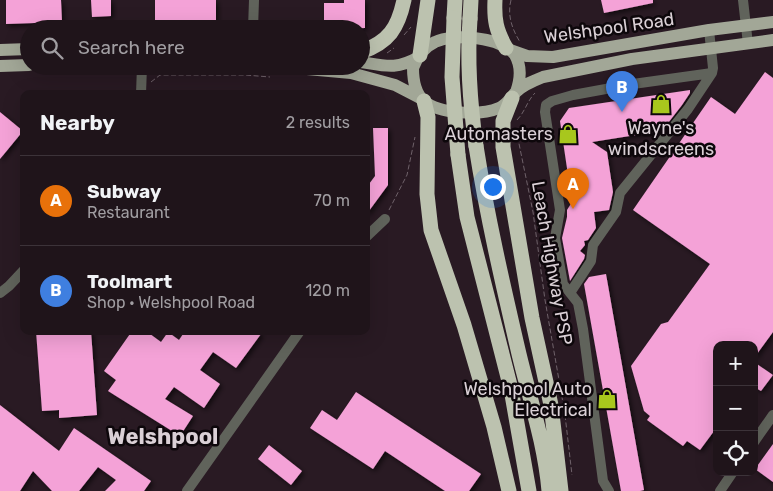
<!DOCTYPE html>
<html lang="en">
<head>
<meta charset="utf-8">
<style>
	:root { --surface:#1f141a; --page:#271d23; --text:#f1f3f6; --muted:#a19ea2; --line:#3c3339; --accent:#0f766e }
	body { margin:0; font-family:Rubik,sans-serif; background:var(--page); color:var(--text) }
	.controls { position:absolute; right:15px; bottom:15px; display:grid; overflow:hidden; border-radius:10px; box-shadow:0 5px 20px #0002 }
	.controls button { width:45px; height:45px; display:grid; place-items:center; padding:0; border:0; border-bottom:1px solid var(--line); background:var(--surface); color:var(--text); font:25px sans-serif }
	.you { position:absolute; left:492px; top:186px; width:18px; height:18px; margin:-12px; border:4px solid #fff; border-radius:50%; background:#1a73e8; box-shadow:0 0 0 8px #1a73e833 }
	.badge { display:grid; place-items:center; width:32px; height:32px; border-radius:50%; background:var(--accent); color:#fff; font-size:16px; font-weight:700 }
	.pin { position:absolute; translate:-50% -41px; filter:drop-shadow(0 1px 2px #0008) }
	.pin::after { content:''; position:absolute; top:26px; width:18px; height:15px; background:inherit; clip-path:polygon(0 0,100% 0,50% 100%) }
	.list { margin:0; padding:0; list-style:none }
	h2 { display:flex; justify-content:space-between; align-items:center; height:65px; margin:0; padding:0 20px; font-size:21px }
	h2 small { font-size:16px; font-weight:400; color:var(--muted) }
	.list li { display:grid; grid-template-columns:32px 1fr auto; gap:15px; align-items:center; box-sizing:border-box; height:90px; padding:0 20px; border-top:1px solid var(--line) }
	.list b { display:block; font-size:19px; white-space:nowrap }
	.list p { margin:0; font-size:16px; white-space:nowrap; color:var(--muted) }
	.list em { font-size:16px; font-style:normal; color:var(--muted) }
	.icon { flex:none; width:28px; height:28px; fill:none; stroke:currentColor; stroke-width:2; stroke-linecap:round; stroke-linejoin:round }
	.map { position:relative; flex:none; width:773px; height:491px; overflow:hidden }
	.search { position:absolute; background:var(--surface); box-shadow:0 5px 20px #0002; left:20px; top:20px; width:350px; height:55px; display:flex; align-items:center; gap:12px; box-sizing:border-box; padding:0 18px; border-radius:28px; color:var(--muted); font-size:19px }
	.panel { position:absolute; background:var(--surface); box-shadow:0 5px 20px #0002; left:20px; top:90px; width:350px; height:245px; border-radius:10px }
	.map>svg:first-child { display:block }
</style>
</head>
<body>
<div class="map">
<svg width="773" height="491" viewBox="0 0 773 491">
	<defs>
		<filter id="shadow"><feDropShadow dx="2.5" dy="2.5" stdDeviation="2.5" flood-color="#0009"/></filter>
	</defs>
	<rect width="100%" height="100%" fill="#291a23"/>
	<path fill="#f4a2d7" filter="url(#shadow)" d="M 6,0 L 61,0 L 62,22 L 6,24 Z
		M 91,0 L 111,0 L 111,16 L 92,17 Z
		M 155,0 L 216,0 L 216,22 L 155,23 Z
		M 344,0 L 365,0 L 365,28 L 324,29 L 324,3 L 344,3 Z
		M 601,0 L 653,0 L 653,3 L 604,13 Z
		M 765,72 L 773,78 L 773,332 L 754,358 L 754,345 L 717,345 L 717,427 L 700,450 L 687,441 L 683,446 L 647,420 L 650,416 L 644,411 L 631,366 L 661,324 L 668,322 L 710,264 L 633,210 L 711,97 L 735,114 Z
		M 690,90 L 690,93 L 682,105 L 668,123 L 665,123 L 666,126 L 661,131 L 592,142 L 607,152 L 613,192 L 609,210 L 594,212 L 596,228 L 588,240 L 584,241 L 585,245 L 580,251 L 585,255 L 584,259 L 570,281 L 562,238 L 567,217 L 567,210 L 572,202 L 560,121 L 569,108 Z
		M 0,112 L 23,131 L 0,159 Z
		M 373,128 L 388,128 L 388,185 L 366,215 L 366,188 L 375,176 Z
		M 606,274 L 644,490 L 640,491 L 621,491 L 584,284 L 589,277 Z
		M 36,331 L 91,331 L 97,415 L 59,418 L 59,410 L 42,411 Z
		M 132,331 L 146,331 L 161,342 L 168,332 L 179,340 L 185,331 L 257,331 L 261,334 L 236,368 L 213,352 L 200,370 L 220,384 L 204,408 L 174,387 L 165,399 L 193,416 L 180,436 L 108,391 L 116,380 L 104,371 Z
		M 754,362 L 773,375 L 761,391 L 754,387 Z
		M 356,392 L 481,474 L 469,491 L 445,491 L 385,451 L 373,469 L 310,428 L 322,410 L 337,420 Z
		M 0,405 L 59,451 L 74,428 L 151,481 L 144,491 L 105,491 L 116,480 L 98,467 L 79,491 L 52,491 L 33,471 L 20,491 L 0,491 Z
		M 773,444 L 773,482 L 755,469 Z
		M 269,445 L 302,471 L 291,485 L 258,459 Z"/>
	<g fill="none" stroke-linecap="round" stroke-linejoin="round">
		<path stroke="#6f626a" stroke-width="1" stroke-dasharray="5 2.5" stroke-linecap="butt" d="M 511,0 C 507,15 512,29 520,42
			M 404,35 L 411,27
			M 387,53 L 394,48
			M 151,82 L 160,75 L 245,75 L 270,77
			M 517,120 C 525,112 527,101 535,93
			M 516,129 L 533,212 L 545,300 L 563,403
			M 389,210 L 407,175 L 415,137
			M 565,415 L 572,475"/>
		<path stroke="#60635b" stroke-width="10" d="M 743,0 L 748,44
			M 253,29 L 254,0
			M 709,30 L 713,68 L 712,73
			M 141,94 L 142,66
			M 366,237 L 385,219
			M 0,293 L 9,286 L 24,270
			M 570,293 L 591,261 L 593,245 L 616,212 L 620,193 L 688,109 L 712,73 L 633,84 L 573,95 L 552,101 L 546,105 L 545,112 L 560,210 L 555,238 L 563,284 L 578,303 L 583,329 L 603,481 L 609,491
			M 754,442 L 773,415
			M 187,491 L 300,331
			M 720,491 L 733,472"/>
		<path stroke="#a2a797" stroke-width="12" d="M 0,50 L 29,49
			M 510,50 L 527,56 L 553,57 L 709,30 L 773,22
			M 361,62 C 386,66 396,70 419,57
			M 0,66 L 29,65
			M 274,66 L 351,73 L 395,85 L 422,99
			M 516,92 C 520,81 522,67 515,55 C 503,37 453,33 435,42 C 424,47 417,57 413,68 C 413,79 415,93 424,101 C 439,114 480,116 499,108 C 507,105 510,98 516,92 C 523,85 533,81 543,77 L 632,59 L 773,40"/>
		<path stroke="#bcc2af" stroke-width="15" d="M 495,0 C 494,20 496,30 506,48
			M 454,18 L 455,0
			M 470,19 L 471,0
			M 361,52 C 389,42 398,28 404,0
			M 420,55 L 428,0
			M 512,98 L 503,121 L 503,147 L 532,318 L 551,405 L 561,491
			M 424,101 L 428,117 L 427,194 L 431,230 L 464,325 L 494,427 L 509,491
			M 476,146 C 487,216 503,285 519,354 C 530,400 545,444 549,491
			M 458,155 L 467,217 L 511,389 L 529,491"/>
		<path stroke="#bcc2af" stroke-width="15" d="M 454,18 L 452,77 L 458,155
			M 470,19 C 467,62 470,104 476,146"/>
	</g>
	<defs>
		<symbol id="shop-bare" viewBox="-9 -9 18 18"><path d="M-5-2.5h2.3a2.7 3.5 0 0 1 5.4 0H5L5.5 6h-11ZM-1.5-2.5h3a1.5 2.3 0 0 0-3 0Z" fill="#a8c71d" stroke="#0d070b" stroke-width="2.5" paint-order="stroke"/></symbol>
	</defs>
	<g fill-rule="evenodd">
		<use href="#shop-bare" x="647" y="90" width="28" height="28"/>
		<use href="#shop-bare" x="554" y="120" width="28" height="28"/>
		<use href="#shop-bare" x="593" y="385" width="28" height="28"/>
	</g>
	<g text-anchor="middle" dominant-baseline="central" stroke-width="5" stroke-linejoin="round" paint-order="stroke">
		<g font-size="18" fill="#dad0d6" stroke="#0d070b">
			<text transform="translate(609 28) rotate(-8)">Welshpool Road</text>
			<text transform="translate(552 263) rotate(80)">Leach Highway PSP</text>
		</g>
		<g font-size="18" fill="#dad0d6" stroke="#0d070b" text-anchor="end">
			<text x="661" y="128" text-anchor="middle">Wayne's<tspan x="661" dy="21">windscreens</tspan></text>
			<text x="553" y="134">Automasters</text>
			<text x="592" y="389">Welshpool Auto<tspan x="592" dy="21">Electrical</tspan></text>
		</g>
		<g font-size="22" font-weight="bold" fill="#dad0d6" stroke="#0d070b">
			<text x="163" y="436">Welshpool</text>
		</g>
	</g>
</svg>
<div class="controls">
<button>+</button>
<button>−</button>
<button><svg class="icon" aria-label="locate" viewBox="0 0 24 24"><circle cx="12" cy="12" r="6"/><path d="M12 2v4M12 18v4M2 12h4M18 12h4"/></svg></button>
</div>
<div class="you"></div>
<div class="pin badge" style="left:573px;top:209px;background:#e8710a">A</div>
<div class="pin badge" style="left:622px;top:112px;background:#3f7fe0">B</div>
<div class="search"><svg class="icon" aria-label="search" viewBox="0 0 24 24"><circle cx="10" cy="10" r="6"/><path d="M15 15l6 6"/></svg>Search here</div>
<section class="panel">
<h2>Nearby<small>2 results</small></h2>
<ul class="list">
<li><span class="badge" style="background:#e8710a">A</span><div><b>Subway</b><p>Restaurant</p></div><em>70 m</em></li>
<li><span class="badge" style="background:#3f7fe0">B</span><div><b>Toolmart</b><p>Shop · Welshpool Road</p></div><em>120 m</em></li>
</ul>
</section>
</div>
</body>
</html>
